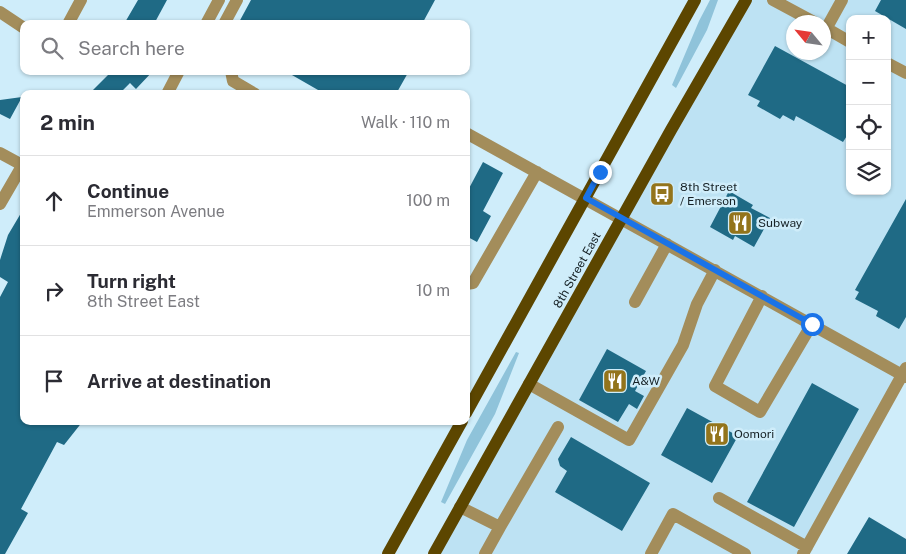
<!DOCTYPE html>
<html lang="en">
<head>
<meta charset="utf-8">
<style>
	:root { --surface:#fff; --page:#f2f2f3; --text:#2b2b33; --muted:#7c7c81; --line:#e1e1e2 }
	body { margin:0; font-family:"Public Sans",sans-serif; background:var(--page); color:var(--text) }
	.controls { position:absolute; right:15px; top:15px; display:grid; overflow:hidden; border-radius:10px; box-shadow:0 1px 4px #0004 }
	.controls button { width:45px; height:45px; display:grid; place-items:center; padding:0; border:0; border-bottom:1px solid var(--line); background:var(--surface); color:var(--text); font:25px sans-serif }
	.compass { position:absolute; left:786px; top:15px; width:45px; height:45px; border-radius:50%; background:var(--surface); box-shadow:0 1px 4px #0004; rotate:299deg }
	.stop { position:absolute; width:15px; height:15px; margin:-11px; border:4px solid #1a73e8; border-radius:50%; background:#fff }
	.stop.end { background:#1a73e8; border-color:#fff; box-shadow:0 1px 5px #0008 }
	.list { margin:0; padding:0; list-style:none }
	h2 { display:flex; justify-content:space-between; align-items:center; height:65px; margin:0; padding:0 20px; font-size:21px }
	h2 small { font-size:16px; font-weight:400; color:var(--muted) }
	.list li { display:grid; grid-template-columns:32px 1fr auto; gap:15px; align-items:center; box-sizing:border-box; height:90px; padding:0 20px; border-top:1px solid var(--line) }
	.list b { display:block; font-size:19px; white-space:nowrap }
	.list p { margin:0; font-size:16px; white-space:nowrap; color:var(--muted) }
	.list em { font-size:16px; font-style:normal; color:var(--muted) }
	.icon { flex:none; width:28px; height:28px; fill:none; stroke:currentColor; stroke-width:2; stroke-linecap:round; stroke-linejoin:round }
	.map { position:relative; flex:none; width:906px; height:554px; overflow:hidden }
	.search { position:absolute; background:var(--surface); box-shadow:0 1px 4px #0004; left:20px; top:20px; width:450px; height:55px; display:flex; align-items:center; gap:12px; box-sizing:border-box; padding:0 18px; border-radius:10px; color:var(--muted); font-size:19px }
	.panel { position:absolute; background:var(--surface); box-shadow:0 1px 4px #0004; left:20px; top:90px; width:450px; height:335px; border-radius:10px }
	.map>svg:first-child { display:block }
</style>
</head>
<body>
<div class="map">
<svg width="906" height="554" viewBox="0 0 906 554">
	<rect width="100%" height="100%" fill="#cfedfa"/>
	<path fill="#bde2f3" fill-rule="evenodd" d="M 746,0 L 906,0 L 906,368 L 803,554 L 434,554 ZM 850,19 L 887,19 L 887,191 L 850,191 ZM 794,22 L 824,22 L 824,52 L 794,52 Z"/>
	<path fill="#8fc3da" d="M 710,0 L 718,0 L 707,30 L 676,88 L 672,85 L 699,21 Z
		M 516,352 L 519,353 L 495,414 L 445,504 L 441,502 L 467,440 Z"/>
	<path fill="#1f6a85" d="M 138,0 L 167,0 L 154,24 L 124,24 Z
		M 251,0 L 435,0 L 422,24 L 238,24 Z
		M 881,0 L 906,0 L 906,29 L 875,11 Z
		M 775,46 L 850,87 L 850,131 L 843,142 L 796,116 L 794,121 L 783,115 L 780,119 L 757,106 L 760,101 L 748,95 Z
		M 112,71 L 153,71 L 136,89 L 130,83 L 119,94 L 89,94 Z
		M 285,71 L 409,71 L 396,94 L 325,94 Z
		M 22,97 L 10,119 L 0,114 L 0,100 Z
		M 483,162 L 503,173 L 483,211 L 491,216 L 477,242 L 466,236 L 466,194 Z
		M 729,191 L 753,205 L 751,208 L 770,218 L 754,247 L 735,236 L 733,240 L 710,227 Z
		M 906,199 L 906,317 L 899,329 L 876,316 L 878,311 L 855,299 L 859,292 L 855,290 Z
		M 24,208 L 24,421 L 83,421 L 64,445 L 57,442 L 21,509 L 28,513 L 5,554 L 0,554 L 0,297 L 8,282 L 0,277 L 0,260 L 8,235 Z
		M 607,349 L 646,371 L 635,391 L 644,396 L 637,409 L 629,404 L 618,422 L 579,400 Z
		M 812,383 L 859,409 L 794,527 L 747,502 Z
		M 687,408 L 738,436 L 712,483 L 661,455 Z
		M 571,437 L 650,483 L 622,531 L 555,492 L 567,471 L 560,466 L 558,459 Z
		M 869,517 L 906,539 L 906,554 L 847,554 Z"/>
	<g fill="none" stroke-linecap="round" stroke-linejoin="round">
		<path stroke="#a38d5b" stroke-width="12" d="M 773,0 L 814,22
			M 0,12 L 24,28
			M 68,24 L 81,0
			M 206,24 L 219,0
			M 224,24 L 237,0
			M 824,27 L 850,42
			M 826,29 L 842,0
			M 887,63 L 906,73
			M 231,71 L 233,81 L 255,94
			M 167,94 L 179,71
			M 466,133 L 906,377
			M 0,153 L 24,166
			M 0,204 L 22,166
			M 466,284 L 473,283 L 537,172
			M 762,296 L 715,386 L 760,412 L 812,324
			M 635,302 L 667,244
			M 529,384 L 629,440 L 683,345 L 697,304 L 715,270
			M 719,498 L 807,547
			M 460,507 L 500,527 L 485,554
			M 500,527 L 558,427
			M 651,554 L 673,514 L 745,554
			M 803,554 L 906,368"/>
		<path stroke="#5c4600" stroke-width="12" d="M 466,413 L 695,0
			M 388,554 L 462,421
			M 434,554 L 671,130 L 746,0"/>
	</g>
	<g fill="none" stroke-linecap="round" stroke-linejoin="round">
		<path stroke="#1a73e8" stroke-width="6" d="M 600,172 L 586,198 L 812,324"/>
	</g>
	<defs>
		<symbol id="bus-square" viewBox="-11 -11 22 22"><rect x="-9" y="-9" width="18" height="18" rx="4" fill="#93741b" stroke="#cfedfa"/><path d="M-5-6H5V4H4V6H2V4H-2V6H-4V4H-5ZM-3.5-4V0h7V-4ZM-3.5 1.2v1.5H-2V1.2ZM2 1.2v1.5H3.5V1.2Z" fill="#fff"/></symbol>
		<symbol id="restaurant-square" viewBox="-11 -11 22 22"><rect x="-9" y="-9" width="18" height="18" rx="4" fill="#93741b" stroke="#cfedfa"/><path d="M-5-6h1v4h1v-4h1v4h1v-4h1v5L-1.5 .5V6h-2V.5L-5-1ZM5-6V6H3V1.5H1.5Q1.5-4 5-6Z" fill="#fff"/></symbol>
	</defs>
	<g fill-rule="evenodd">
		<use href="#bus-square" x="648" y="180" width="28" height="28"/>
		<use href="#restaurant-square" x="726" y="209" width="28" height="28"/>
		<use href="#restaurant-square" x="601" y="367" width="28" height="28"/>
		<use href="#restaurant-square" x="703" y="420" width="28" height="28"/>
	</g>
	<g text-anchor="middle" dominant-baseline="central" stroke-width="5" stroke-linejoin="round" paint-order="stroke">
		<g font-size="12" fill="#162125" stroke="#cfedfa" text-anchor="start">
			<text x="680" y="187">8th Street<tspan x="680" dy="14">/ Emerson</tspan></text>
			<text x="758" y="223">Subway</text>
			<text x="632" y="381">A&amp;W</text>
			<text x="734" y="434">Oomori</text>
		</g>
		<g font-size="12" fill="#162125" stroke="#cfedfa">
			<text transform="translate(577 270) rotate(-61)">8th Street East</text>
		</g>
	</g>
</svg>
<div class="controls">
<button>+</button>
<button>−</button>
<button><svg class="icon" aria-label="locate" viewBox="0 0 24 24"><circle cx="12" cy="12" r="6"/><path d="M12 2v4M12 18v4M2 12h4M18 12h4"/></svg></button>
<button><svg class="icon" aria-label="layers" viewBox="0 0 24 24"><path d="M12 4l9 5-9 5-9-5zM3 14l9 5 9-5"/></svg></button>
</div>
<svg class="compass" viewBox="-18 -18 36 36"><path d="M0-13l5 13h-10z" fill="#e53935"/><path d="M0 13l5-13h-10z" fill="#7c7c81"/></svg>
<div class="stop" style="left:812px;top:324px"></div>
<div class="stop end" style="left:600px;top:172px"></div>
<div class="search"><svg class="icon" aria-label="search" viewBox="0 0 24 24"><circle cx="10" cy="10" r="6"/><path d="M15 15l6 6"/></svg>Search here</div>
<section class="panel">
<h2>2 min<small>Walk · 110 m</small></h2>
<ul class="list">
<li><svg class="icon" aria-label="ahead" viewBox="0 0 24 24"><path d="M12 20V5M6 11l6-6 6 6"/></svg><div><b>Continue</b><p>Emmerson Avenue</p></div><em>100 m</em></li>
<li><svg class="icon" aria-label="right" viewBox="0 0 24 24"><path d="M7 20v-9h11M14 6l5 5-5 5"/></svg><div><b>Turn right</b><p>8th Street East</p></div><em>10 m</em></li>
<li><svg class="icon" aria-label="arrive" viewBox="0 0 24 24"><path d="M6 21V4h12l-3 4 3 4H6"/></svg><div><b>Arrive at destination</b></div></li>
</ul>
</section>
</div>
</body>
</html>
